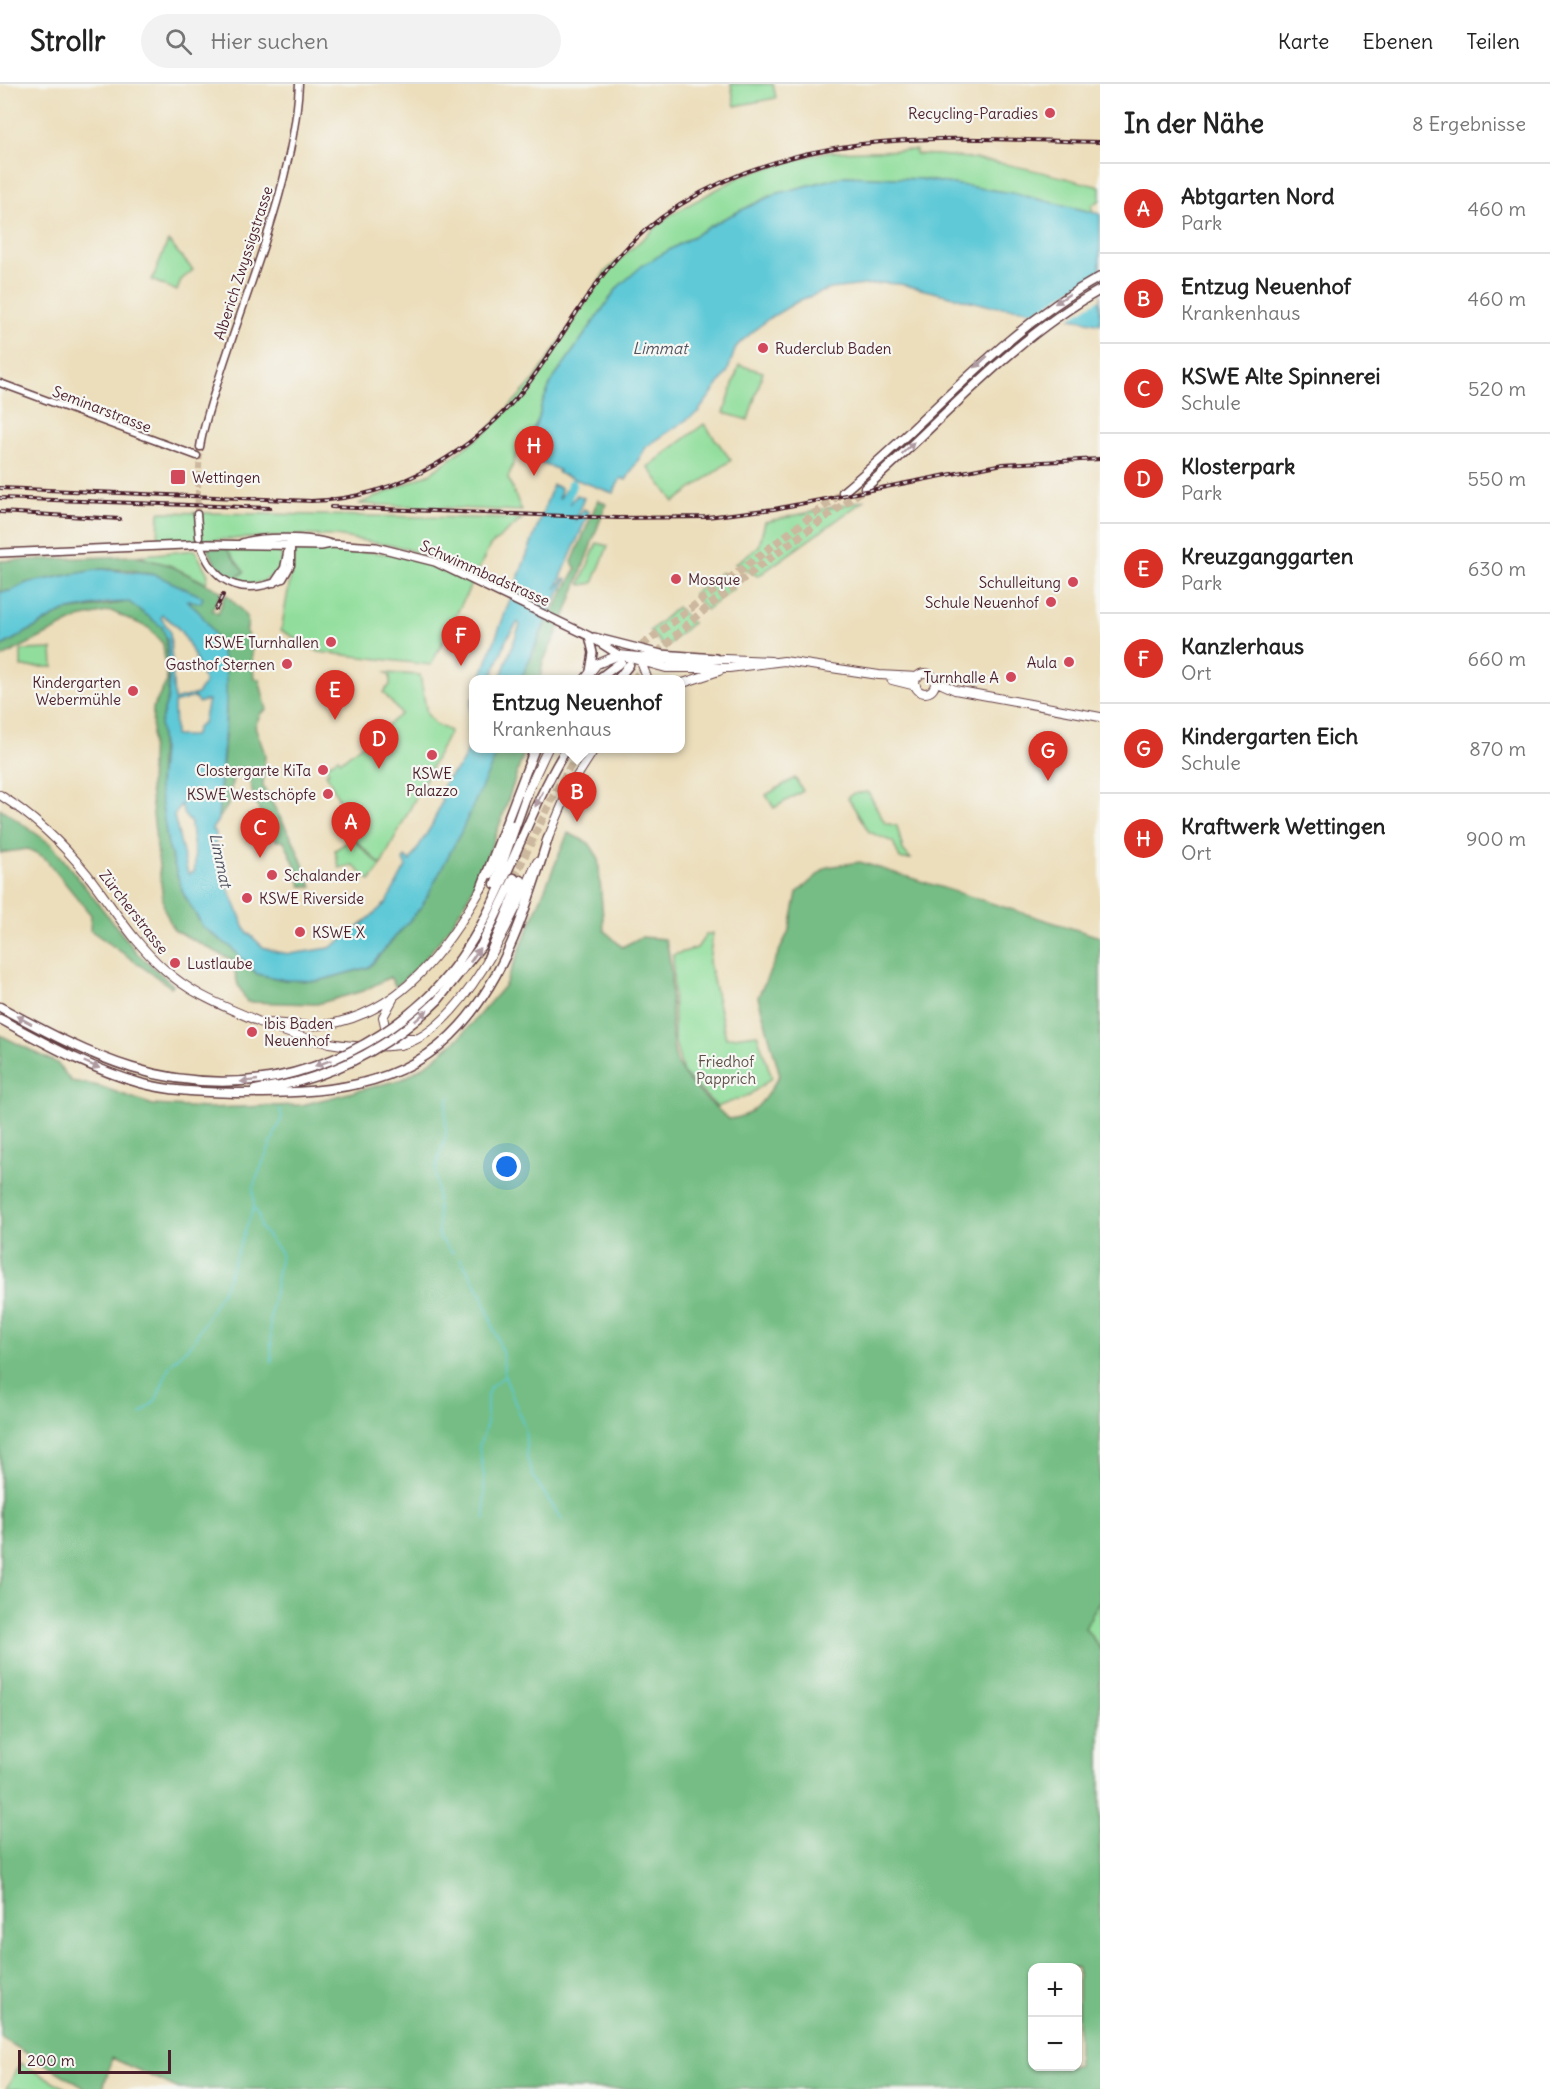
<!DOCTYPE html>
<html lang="de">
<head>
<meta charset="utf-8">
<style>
	:root { --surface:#fff; --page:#f2f2f2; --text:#222; --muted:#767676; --line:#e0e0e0; --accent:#d93025 }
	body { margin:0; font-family:Delius,sans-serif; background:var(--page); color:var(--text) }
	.controls { position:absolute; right:18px; bottom:18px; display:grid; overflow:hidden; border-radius:12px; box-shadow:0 2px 4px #0004 }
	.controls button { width:54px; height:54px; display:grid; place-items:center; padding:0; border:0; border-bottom:2px solid var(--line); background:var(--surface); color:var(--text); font:30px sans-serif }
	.scale { position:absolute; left:18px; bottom:15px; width:153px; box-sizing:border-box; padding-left:6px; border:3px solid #4a1f2b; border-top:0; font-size:16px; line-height:21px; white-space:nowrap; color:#4a1f2b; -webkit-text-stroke:4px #f6f6f2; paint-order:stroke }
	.you { position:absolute; left:507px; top:1083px; width:21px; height:21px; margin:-15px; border:4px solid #fff; border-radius:50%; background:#1a73e8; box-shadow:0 0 0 9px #1a73e833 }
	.badge { display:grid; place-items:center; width:39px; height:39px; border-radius:50%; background:var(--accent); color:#fff; font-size:20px; font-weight:700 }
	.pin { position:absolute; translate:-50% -50px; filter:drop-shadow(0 2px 3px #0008) }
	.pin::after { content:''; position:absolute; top:32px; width:21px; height:18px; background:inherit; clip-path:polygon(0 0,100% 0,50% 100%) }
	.popup { position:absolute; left:469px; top:591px; width:216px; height:78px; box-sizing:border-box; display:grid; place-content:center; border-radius:12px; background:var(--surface); filter:drop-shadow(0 2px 4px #0005); font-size:20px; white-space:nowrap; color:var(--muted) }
	.popup b { font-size:22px; color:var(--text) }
	.popup::after { content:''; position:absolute; left:50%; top:100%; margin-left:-12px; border:12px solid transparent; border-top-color:var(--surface) }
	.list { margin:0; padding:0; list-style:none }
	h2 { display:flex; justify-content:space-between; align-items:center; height:78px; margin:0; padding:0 24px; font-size:26px }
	h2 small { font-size:20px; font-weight:400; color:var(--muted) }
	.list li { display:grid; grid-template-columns:39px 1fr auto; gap:18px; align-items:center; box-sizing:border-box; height:90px; padding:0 24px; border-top:2px solid var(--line) }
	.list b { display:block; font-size:22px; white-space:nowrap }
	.list p { margin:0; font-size:20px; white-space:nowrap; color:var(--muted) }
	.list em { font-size:20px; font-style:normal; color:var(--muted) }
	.icon { flex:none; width:33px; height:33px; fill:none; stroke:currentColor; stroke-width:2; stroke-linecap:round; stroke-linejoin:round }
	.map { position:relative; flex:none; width:1100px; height:2005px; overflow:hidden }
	header { display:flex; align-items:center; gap:36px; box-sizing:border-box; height:84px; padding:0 30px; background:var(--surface); border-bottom:2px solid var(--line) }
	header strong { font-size:28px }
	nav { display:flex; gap:33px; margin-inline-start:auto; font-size:21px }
	.search { width:420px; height:54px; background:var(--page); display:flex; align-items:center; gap:15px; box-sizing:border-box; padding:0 21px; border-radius:33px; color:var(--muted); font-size:22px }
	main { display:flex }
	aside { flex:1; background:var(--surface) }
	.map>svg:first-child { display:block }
</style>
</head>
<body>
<header>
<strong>Strollr</strong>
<div class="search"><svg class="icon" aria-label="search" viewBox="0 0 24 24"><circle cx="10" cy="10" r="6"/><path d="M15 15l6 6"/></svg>Hier suchen</div>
<nav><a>Karte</a><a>Ebenen</a><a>Teilen</a></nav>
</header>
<main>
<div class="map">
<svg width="1100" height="2005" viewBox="0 0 1100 2005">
	<rect width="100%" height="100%" fill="#f6f6f2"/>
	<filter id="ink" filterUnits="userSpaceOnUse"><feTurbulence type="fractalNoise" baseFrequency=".0167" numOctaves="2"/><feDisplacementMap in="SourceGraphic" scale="12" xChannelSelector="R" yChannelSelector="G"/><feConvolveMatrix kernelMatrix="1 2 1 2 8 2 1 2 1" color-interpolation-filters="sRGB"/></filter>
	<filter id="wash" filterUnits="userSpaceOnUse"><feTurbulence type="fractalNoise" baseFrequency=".008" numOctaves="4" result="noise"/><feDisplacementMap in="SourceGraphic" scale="24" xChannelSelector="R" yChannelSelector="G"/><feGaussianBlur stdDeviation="1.35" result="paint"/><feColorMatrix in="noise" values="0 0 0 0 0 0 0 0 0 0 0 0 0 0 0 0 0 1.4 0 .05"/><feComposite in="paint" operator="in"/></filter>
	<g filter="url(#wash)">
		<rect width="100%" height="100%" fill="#ecdebb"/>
		<path fill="#91de9c" stroke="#6e7e64" stroke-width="1.5" d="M 731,0 L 773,0 L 776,14 L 735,22 Z
			M 916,66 L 916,70 C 979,71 1040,87 1100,103 L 1100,116 L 1092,121 L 1092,128 L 1012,109 L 920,95 L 845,92 L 775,110 L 723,135 L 644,181 L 618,203 L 552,297 L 541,322 L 539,334 L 520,370 L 517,369 L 508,394 L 522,427 L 359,420 L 431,389 L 487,347 L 535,295 L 606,187 L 670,131 L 743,91 L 824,68 Z
			M 168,157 L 193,186 L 181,196 L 177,207 L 152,196 Z
			M 739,281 L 763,288 L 748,336 L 724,329 Z
			M 704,340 L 731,376 L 674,418 L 648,383 Z
			M 865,416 L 758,492 L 735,480 L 759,462 L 765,438 Z
			M 159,428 L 522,435 L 490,462 L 475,493 L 442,477 L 400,463 L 336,452 L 303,451 L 158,459 Z
			M 597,459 L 608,462 L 593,499 L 582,501 L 580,500 Z
			M 296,463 L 396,470 L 440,482 L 472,499 L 431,581 L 319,568 L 281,546 Z
			M 226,464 L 272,465 L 281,469 L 282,477 C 275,497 252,506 234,495 L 244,488 Z
			M 195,466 L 208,491 L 206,499 L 169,481 L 134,472 Z
			M 722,488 L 734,504 L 706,526 L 693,510 Z
			M 677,523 L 692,539 L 665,564 L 650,547 Z
			M 52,565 L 53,583 L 21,583 L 21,566 Z
			M 386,589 L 420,591 L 427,630 L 435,640 L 450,647 L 381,781 L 344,745 L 344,735 L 338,722 L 341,720 L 326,689 L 329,688 L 326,682 L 338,674 L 341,677 L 401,630 L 383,608 L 390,601 L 390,592 Z
			M 795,694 L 803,707 L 774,724 L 766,711 Z
			M 868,708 L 885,739 L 897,742 L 903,766 L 911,775 L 900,775 L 893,758 L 869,748 L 848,714 L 852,710 Z
			M 352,755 L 381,782 L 370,797 L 353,781 L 339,784 L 335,766 Z
			M 713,849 L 709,878 L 726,954 L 757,950 L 772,994 L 749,1011 L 717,1023 L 683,989 L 674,955 L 673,871 L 697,864 L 706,851 Z
			M 1100,1515 L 1100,1565 L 1085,1544 Z
			M 20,1979 L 67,2005 L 6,2005 Z"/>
		<path fill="#74bd84" stroke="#5f6e58" stroke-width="1.5" fill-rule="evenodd" d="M 598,416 L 606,420 L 565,532 L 543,578 L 540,595 L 521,596 L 543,545 L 576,485 L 572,478 Z
			M 206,464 L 226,464 L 244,488 L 234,495 L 218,483 Z
			M 134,472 L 169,481 L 222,508 L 212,526 L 218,530 L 224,513 L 227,511 C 236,522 253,532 246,547 L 251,560 L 254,595 L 259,595 L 267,626 L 261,629 L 255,642 L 265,670 L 263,703 L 294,758 L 312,803 L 301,802 L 298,788 L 284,757 L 277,757 C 260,730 251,715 248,684 L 234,687 L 228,721 L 218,736 C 221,682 236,601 215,552 C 208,537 197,527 186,516 L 192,517 L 155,491 L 130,486 L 101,485 L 26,499 L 11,507 L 0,508 L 0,477 Z
			M 129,518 L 161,541 L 166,552 L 169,592 L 168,614 L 162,632 L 159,703 L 168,761 L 183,809 L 203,843 L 232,864 L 257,890 L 285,896 L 318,897 L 369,883 L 422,822 L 499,665 L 525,665 C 493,760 475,833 396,903 L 390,893 L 363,907 L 317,920 L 247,918 L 238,901 L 232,876 L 174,846 L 164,825 L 150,704 L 153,624 L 167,597 L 163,560 L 149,544 L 111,527 L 79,534 L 0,574 L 0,563 L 64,527 Z
			M 0,724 L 52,761 L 137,869 L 173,901 L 171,903 L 90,846 L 91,831 L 44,773 L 28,765 L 0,769 Z
			M 568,749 L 589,759 L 598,773 L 604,846 L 622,863 L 641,853 L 665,855 C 679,893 662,958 682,988 C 693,1005 713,1020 728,1035 C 756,1034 766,1012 780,991 L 758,913 L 790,844 L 797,809 L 827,783 L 860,778 L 1100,853 L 1100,1515 L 1085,1544 L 1100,1565 L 1100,2005 L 179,2005 L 112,1974 L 103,2005 L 86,2005 L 0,1953 L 0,951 L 57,979 L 71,997 L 99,1002 L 153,1021 L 206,1024 L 302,1021 L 403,995 L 429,979 L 460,953 L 505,901 ZM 1032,1884 L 1078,1884 L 1078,1982 L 1032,1982 Z"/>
		<path fill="#5ec9d7" stroke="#547481" stroke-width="1.5" fill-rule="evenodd" d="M 845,92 L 920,95 L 1012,109 L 1100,130 L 1100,240 C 1089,238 1076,233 1065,234 L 1023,225 L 991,222 L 900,200 L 882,199 L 830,205 L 800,216 L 768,235 L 742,257 L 736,263 L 727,289 L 698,328 L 646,363 L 626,396 L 621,394 L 613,409 L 558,389 L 559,386 L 520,370 L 539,334 L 541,322 L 552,297 L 618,203 L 643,181 L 723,135 L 775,110 Z
			M 553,401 L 561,404 L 559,415 L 565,406 L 572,409 L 570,420 L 577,411 L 584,414 L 575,438 L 584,425 L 589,428 L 556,505 L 565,494 L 567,495 L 553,520 L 521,595 L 500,595 L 520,541 L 518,538 L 507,554 L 491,595 L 480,596 Z
			M 101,485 L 156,491 L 203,513 L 201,519 L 186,516 C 207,531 225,565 226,594 C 228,639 220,691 218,736 L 212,745 L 216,749 L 214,769 L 246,847 L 263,863 L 277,868 L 290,870 L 330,864 L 360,842 L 386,819 L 406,782 L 403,776 L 405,773 L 410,777 L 432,741 L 442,717 L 440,712 C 442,706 444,698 448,694 C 454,687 462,682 465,673 C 473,654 466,633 473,613 L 474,664 L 499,665 L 461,748 L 422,822 L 369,883 L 318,897 L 285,896 L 257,890 L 232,864 L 203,843 L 183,809 L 168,761 L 159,703 L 162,664 L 160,640 L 168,614 L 169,592 L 167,556 L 162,543 L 129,518 L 107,519 L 64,527 L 0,563 L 0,508 L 11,507 L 26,499 ZM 162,531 C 187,545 195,574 205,599 L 197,610 L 174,616 L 170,547 L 161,534 ZM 194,613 L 199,619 L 208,616 L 203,639 L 197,644 L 194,652 L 175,652 L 174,619 ZM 181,720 L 184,731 L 191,739 C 191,755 198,775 194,788 L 188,790 L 174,732 Z"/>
		<path fill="#ecdebb" d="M 1100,187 L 1100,215 L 1065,237 L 1030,231 Z"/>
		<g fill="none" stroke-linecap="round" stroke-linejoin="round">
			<path stroke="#5ec9d7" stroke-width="1.5" d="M 449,1013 C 442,1031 448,1038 445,1055 C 442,1066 437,1075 436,1087 L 439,1153 L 453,1169
				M 254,1123 L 259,1132 L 260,1143 L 281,1169 L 270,1236 L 272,1279
				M 460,1174 L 482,1211 L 502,1268 L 505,1293 L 525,1344 L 527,1374 L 533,1392 L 562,1436
				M 141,1330 L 156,1316 L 170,1281 L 193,1258 L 224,1204 L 254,1123 L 253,1103 L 282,1033 L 280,1025
				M 485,1436 L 484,1392 L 479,1363 L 487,1339 L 487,1311 L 491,1302 L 504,1293"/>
			<path stroke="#5ec9d7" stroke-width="9" d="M 566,417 L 572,400"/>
		</g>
	</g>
	<g filter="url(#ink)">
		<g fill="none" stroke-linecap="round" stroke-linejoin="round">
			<path stroke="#ccb89e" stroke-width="6" stroke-dasharray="6 3" stroke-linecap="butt" d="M 197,430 L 200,363"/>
			<path stroke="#ccb89e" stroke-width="8" stroke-dasharray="8 4" stroke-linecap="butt" d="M 623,576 L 843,408
				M 633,596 C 697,521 788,463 865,404
				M 514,794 L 556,707 L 581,664"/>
			<defs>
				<path id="tertiary" d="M 0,299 L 197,372
					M 200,363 C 204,338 213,313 221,288 C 250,197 294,95 299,0
					M 197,430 L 199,453
					M 202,465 C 217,504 247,511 283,495 L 291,481 L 291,459
					M 274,499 L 284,484 L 289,459"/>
				<path id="secondary" d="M 242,459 C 261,452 311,453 331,460
					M 0,469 L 208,460 L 321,462 L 331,460 L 376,463 L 435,478 L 589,552 L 619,571
					M 589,552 L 593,569 L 590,587
					M 594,553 L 661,570 L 716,574"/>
				<path id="primary" d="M 619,571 L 666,584 L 729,584 L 784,577 L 879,591 L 918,593
					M 641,578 L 648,596
					M915 599a10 10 0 1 1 20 0a10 10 0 1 1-20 0Z
					M 584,596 L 597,580 L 619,571 L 688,578 L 725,575 L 771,577
					M 892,596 L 916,602
					M 935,597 L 955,606 L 1100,633
					M 680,600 L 719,587
					M 0,711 C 33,732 62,759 87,790 C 112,822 133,858 164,885 C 193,912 227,923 262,939 C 303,957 355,967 400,961 C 461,949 514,831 537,778
					M 526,711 L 548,664
					M 546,759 L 570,703 L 595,664
					M 490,790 L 512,741
					M 393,915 L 383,933 L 386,946 L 397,954 L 414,954
					M 263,939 C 284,939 303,943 323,941 C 401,931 448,863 484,800"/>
				<path id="motorway" d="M 865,404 C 943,336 1009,257 1100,206
					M 843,408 C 930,336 1000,248 1100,193
					M 597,596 L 621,578
					M 617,596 L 629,581
					M 495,800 L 528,707
					M 481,805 L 535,664
					M 488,874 L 521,796
					M 425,916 C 497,848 516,746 567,664
					M 438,916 L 481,862 L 514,794
					M 0,923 C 92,973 168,1012 276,993
					M 0,935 C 45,959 90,985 140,999 C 173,1008 205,1008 239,1009 C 320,1009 402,1007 460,942 C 507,890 528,819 548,754
					M 255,1006 L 297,998"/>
			</defs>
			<use href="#tertiary" stroke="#623c41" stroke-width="9"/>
			<use href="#secondary" stroke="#623c41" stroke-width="10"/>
			<use href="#primary" stroke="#623c41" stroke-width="10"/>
			<use href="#motorway" stroke="#623c41" stroke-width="11"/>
			<use href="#tertiary" stroke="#fff" stroke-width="6"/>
			<use href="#secondary" stroke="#fff" stroke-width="7"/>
			<use href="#primary" stroke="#fff" stroke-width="8"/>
			<use href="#motorway" stroke="#fff" stroke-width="8"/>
			<defs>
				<path id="rail" d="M 0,404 L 311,417 C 398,415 480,364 531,296 C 582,227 603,169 680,121 C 811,39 954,55 1100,58
					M 0,414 L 270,424
					M 331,423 L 618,434 L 707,433 L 774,425 L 1003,380 L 1100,375
					M 0,428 L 120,435
					M 216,525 L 223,511"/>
			</defs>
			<use href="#rail" stroke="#4a1f2b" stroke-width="4"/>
			<use href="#rail" stroke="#f6f6f2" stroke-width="1.5" stroke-dasharray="4.5" stroke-linecap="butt"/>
			<defs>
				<path id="motorway-bridge" d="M 276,993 C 332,981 383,955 425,916
					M 297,998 C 350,983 399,955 438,916"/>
			</defs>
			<use href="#motorway-bridge" stroke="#623c41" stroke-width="11" stroke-linecap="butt"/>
			<use href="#motorway-bridge" stroke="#fff" stroke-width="8"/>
		</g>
		<defs><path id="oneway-solid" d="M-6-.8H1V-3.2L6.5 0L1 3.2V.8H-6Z" transform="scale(1.5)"/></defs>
		<g fill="#ae9aa0">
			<use href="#oneway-solid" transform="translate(1062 215) rotate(147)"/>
			<use href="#oneway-solid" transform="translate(981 278) rotate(138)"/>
			<use href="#oneway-solid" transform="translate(908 364) rotate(-44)"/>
			<use href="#oneway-solid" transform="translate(539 715) rotate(117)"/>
			<use href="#oneway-solid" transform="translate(475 871) rotate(-56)"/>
			<use href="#oneway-solid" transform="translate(421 932) rotate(-41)"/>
			<use href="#oneway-solid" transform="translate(24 936) rotate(-152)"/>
			<use href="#oneway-solid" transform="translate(323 979) rotate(160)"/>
			<use href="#oneway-solid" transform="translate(92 981) rotate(23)"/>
			<use href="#oneway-solid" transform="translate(249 997) rotate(174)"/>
		</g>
	</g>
	<g fill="#d1495b" stroke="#f6f6f2" stroke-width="2">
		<circle cx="1050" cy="29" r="6"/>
		<circle cx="763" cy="264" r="6"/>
		<rect x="170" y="385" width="16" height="16" rx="3"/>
		<circle cx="676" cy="495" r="6"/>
		<circle cx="1073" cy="498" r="6"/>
		<circle cx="1051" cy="518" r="6"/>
		<circle cx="331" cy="558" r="6"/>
		<circle cx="1069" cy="578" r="6"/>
		<circle cx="287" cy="580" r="6"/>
		<circle cx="1011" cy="593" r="6"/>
		<circle cx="133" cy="607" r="6"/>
		<circle cx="432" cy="671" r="6"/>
		<circle cx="323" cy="686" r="6"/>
		<circle cx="328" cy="710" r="6"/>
		<circle cx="272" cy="791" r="6"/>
		<circle cx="247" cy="814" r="6"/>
		<circle cx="300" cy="848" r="6"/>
		<circle cx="175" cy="879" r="6"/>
		<circle cx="252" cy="948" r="6"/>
	</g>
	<g text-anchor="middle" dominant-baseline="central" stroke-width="4.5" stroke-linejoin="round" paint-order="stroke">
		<g font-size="15" fill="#4a1f2b" stroke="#f6f6f2" text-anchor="end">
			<text x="1038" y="29">Recycling-Paradies</text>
			<text x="775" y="264" text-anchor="start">Ruderclub Baden</text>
			<text x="192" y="393" text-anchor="start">Wettingen</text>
			<text x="688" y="495" text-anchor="start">Mosque</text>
			<text x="1061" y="498">Schulleitung</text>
			<text x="1039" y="518">Schule Neuenhof</text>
			<text x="319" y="558">KSWE Turnhallen</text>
			<text x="1057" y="578">Aula</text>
			<text x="275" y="580">Gasthof Sternen</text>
			<text x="999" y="593">Turnhalle A</text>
			<text x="121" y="598">Kindergarten<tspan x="121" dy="17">Webermühle</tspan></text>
			<text x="311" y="686">Clostergarte KiTa</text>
			<text x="432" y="689" text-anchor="middle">KSWE<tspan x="432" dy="17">Palazzo</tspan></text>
			<text x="316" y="710">KSWE Westschöpfe</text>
			<text x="284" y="791" text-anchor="start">Schalander</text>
			<text x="259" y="814" text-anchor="start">KSWE Riverside</text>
			<text x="312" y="848" text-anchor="start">KSWE X</text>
			<text x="187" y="879" text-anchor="start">Lustlaube</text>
			<text x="264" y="939" text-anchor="start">ibis Baden<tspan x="264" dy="17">Neuenhof</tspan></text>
		</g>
		<g font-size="15" fill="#4a1f2b" stroke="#f6f6f2">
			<text transform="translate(243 179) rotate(-72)">Alberich Zwyssigstrasse</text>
			<text transform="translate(102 325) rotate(21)">Seminarstrasse</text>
			<text transform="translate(485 489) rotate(24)">Schwimmbadstrasse</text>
			<text transform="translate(134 828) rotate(52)">Zürcherstrasse</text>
		</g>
		<g font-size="15" fill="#5c4f47" stroke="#f6f6f2">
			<text x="726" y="977">Friedhof<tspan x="726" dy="17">Papprich</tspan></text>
		</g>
		<g font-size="16" font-style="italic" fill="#50525f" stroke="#f6f6f2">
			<text x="660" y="264">Limmat</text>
			<text transform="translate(221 776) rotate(78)">Limmat</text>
		</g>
	</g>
</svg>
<div class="controls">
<button>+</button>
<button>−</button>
</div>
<div class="scale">200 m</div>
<div class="you"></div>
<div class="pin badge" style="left:351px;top:768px">A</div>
<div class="pin badge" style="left:577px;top:738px">B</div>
<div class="popup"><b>Entzug Neuenhof</b>Krankenhaus</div>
<div class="pin badge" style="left:260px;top:774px">C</div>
<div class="pin badge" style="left:379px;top:685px">D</div>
<div class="pin badge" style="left:335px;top:636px">E</div>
<div class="pin badge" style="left:461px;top:582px">F</div>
<div class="pin badge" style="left:1048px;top:697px">G</div>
<div class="pin badge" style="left:534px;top:392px">H</div>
</div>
<aside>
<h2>In der Nähe<small>8 Ergebnisse</small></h2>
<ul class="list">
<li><span class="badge">A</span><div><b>Abtgarten Nord</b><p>Park</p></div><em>460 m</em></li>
<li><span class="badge">B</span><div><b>Entzug Neuenhof</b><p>Krankenhaus</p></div><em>460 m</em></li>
<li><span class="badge">C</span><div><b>KSWE Alte Spinnerei</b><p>Schule</p></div><em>520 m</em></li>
<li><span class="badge">D</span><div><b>Klosterpark</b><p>Park</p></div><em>550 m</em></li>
<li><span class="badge">E</span><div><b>Kreuzganggarten</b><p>Park</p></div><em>630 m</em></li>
<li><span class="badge">F</span><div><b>Kanzlerhaus</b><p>Ort</p></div><em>660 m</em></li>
<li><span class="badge">G</span><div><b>Kindergarten Eich</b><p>Schule</p></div><em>870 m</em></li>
<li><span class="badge">H</span><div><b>Kraftwerk Wettingen</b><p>Ort</p></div><em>900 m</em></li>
</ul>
</aside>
</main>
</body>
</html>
